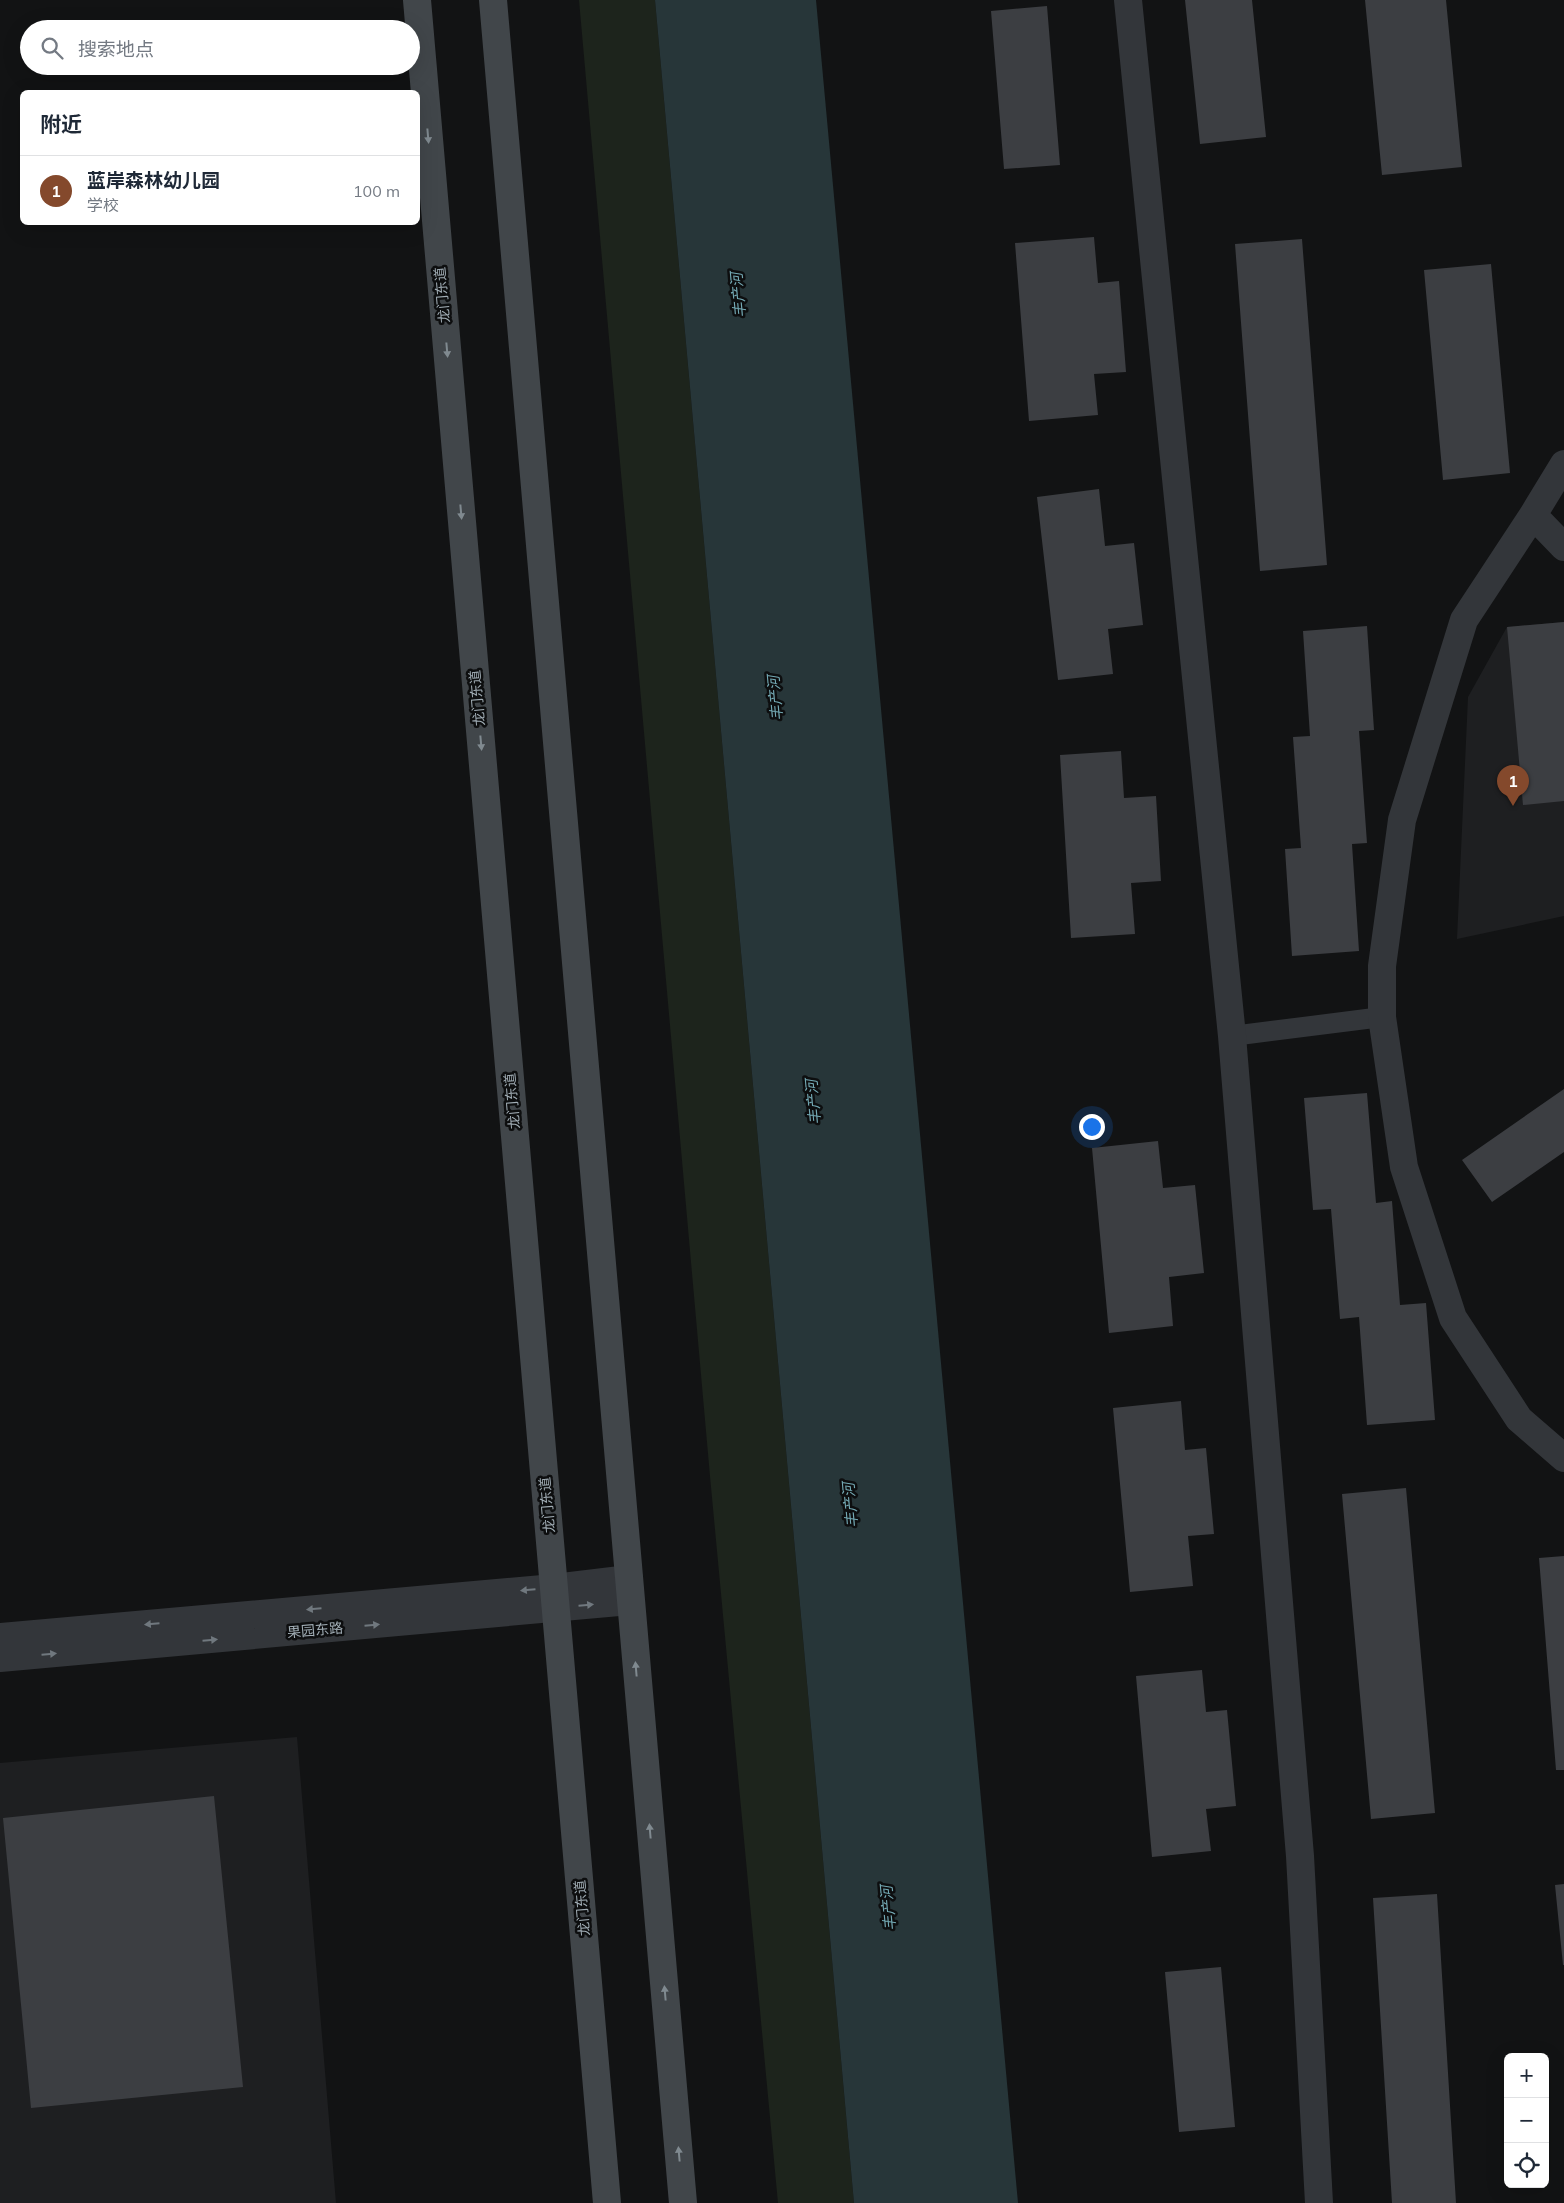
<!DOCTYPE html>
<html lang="zh">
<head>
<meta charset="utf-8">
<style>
	:root { --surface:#fff; --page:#f6f6f7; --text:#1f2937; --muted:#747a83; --line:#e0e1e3; --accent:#84492c }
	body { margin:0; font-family:Mulish,"Noto Sans SC",sans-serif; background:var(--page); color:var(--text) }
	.controls { position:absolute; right:15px; bottom:15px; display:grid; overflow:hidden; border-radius:8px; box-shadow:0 5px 20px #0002 }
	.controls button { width:45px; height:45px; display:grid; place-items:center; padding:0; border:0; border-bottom:1px solid var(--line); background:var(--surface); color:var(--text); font:25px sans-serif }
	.you { position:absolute; left:1091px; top:1126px; width:18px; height:18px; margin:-12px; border:4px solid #fff; border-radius:50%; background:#1a73e8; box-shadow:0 0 0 8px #1a73e833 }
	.badge { display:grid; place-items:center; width:32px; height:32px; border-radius:50%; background:var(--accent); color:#fff; font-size:16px; font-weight:700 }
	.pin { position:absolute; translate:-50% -41px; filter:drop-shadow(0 1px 2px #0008) }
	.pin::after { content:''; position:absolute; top:26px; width:18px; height:15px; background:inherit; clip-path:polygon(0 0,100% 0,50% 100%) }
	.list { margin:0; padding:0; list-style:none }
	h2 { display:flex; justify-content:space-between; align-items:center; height:65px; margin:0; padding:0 20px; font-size:21px }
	h2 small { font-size:16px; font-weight:400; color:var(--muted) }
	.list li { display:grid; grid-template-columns:32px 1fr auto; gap:15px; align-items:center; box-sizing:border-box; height:70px; padding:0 20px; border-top:1px solid var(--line) }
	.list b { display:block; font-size:19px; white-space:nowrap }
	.list p { margin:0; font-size:16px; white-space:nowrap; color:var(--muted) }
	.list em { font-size:16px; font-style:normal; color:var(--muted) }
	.icon { flex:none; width:28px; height:28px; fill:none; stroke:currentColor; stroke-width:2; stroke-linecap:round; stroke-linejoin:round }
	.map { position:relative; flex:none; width:1564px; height:2203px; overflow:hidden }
	.search { position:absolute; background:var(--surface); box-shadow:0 5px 20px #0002; left:20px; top:20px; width:400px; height:55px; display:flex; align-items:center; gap:12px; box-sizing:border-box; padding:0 18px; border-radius:28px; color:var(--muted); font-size:19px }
	.panel { position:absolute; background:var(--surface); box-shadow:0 5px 20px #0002; left:20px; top:90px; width:400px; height:135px; border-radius:8px }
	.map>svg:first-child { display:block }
</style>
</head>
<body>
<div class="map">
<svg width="1564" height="2203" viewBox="0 0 1564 2203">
	<rect width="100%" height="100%" fill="#121314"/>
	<path fill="#1e1f21" d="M 1564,622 L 1564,916 L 1457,939 L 1468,697 L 1507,627 Z
		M 297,1737 L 336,2203 L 0,2203 L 0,1763 Z"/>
	<path fill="#1d241c" d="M 579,0 L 655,0 L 854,2203 L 778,2203 L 710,1476 Z"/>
	<path fill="#273639" d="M 655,0 L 816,0 L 1018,2203 L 854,2203 Z"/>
	<path fill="#3c3e42" d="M 1185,0 L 1252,0 L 1266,137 L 1200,144 Z
		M 1365,0 L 1446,0 L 1462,167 L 1382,175 Z
		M 1047,6 L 1060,165 L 1004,169 L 991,11 Z
		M 1094,237 L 1098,283 L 1119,281 L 1126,372 L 1094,374 L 1098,415 L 1029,421 L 1015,243 Z
		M 1302,239 L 1327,565 L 1260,571 L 1235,244 Z
		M 1491,264 L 1510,473 L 1443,480 L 1424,270 Z
		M 1099,489 L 1105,546 L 1134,543 L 1143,625 L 1108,629 L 1113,674 L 1058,680 L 1037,497 Z
		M 1564,622 L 1564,801 L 1523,805 L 1507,627 Z
		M 1367,626 L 1374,730 L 1359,731 L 1367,843 L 1352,844 L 1359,951 L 1292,956 L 1285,849 L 1301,848 L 1293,737 L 1310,736 L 1303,631 Z
		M 1121,751 L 1124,798 L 1156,796 L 1161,881 L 1131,883 L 1135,934 L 1071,938 L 1060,755 Z
		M 1564,1089 L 1564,1152 L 1492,1202 L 1462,1160 Z
		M 1367,1093 L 1376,1203 L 1392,1201 L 1400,1305 L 1426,1303 L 1435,1420 L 1367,1425 L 1359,1317 L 1340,1319 L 1331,1209 L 1313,1210 L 1304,1098 Z
		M 1158,1141 L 1163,1188 L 1195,1185 L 1204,1273 L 1169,1277 L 1173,1326 L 1109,1333 L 1092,1148 Z
		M 1181,1401 L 1185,1450 L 1206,1448 L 1214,1534 L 1188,1536 L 1193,1586 L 1130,1592 L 1113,1408 Z
		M 1406,1488 L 1435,1813 L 1371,1819 L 1342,1494 Z
		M 1564,1556 L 1564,1770 L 1556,1770 L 1539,1558 Z
		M 1202,1670 L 1206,1712 L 1227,1710 L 1236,1806 L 1206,1809 L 1211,1851 L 1152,1857 L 1136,1676 Z
		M 214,1796 L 243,2087 L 31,2108 L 3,1818 Z
		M 1564,1884 L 1564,1965 L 1563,1965 L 1555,1885 Z
		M 1437,1894 L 1456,2203 L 1392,2203 L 1373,1898 Z
		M 1221,1967 L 1235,2127 L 1179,2132 L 1165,1972 Z"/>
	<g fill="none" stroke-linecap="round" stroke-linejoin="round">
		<path stroke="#33363a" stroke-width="20" d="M 1232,1036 L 1382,1017"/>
		<path stroke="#33363a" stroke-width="28" d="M 1128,0 L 1232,1036 L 1300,1856 L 1319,2203
			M 1533,515 L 1564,464
			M 1564,547 L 1533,515 L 1464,620 L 1402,820 L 1382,966 L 1382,1017 L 1404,1167 L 1453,1318 L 1519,1419 L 1564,1458"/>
		<path stroke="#33363a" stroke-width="28" d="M 0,1637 L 554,1588 L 629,1579
			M 0,1658 L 630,1601"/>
		<path stroke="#41464a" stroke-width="28" d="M 417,0 L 607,2203
			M 493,0 L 683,2203"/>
	</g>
	<defs><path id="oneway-solid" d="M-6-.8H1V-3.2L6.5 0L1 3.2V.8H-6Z" transform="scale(1.25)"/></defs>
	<g fill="#808a90">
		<use href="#oneway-solid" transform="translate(428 136) rotate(85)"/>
		<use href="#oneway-solid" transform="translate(447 350) rotate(85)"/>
		<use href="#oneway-solid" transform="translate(461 512) rotate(85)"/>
		<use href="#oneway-solid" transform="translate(481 743) rotate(85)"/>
		<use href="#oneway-solid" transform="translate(636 1669) rotate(-95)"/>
		<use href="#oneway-solid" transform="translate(650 1831) rotate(-95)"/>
		<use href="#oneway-solid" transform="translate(665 1993) rotate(-95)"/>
		<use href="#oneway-solid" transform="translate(679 2154) rotate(-95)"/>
	</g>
	<g fill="#70787e">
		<use href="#oneway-solid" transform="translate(528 1590) rotate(175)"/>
		<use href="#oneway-solid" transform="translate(586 1605) rotate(-5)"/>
		<use href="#oneway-solid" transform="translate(314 1609) rotate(175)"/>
		<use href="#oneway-solid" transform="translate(152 1624) rotate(175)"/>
		<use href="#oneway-solid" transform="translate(372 1625) rotate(-5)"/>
		<use href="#oneway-solid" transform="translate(210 1640) rotate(-5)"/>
		<use href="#oneway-solid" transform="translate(49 1654) rotate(-5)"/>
	</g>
	<g text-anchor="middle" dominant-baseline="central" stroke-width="5" stroke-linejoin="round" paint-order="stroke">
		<g font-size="14" fill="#a2aeb6" stroke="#0d0e0f">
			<text transform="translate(442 295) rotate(-95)">龙门东道</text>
			<text transform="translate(477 698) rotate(-95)">龙门东道</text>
			<text transform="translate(512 1101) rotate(-95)">龙门东道</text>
			<text transform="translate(547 1505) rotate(-95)">龙门东道</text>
			<text transform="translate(315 1630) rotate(-5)">果园东路</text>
			<text transform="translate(582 1908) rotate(-95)">龙门东道</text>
		</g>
		<g font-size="15" font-style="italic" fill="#75abb6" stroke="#0d0e0f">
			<text transform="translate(738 295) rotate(-95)">丰产河</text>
			<text transform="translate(775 698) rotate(-95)">丰产河</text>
			<text transform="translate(813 1102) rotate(-95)">丰产河</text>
			<text transform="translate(850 1505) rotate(-95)">丰产河</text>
			<text transform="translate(888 1908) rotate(-95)">丰产河</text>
		</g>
	</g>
</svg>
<div class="controls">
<button>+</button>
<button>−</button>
<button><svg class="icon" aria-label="locate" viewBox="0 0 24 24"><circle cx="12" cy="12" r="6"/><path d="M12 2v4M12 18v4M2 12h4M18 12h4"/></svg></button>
</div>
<div class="you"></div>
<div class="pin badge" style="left:1513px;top:806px">1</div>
<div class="search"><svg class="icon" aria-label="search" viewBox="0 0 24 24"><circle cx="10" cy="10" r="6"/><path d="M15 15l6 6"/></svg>搜索地点</div>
<section class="panel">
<h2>附近<small></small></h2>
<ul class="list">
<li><span class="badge">1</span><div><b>蓝岸森林幼儿园</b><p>学校</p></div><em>100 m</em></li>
</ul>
</section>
</div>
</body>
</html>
